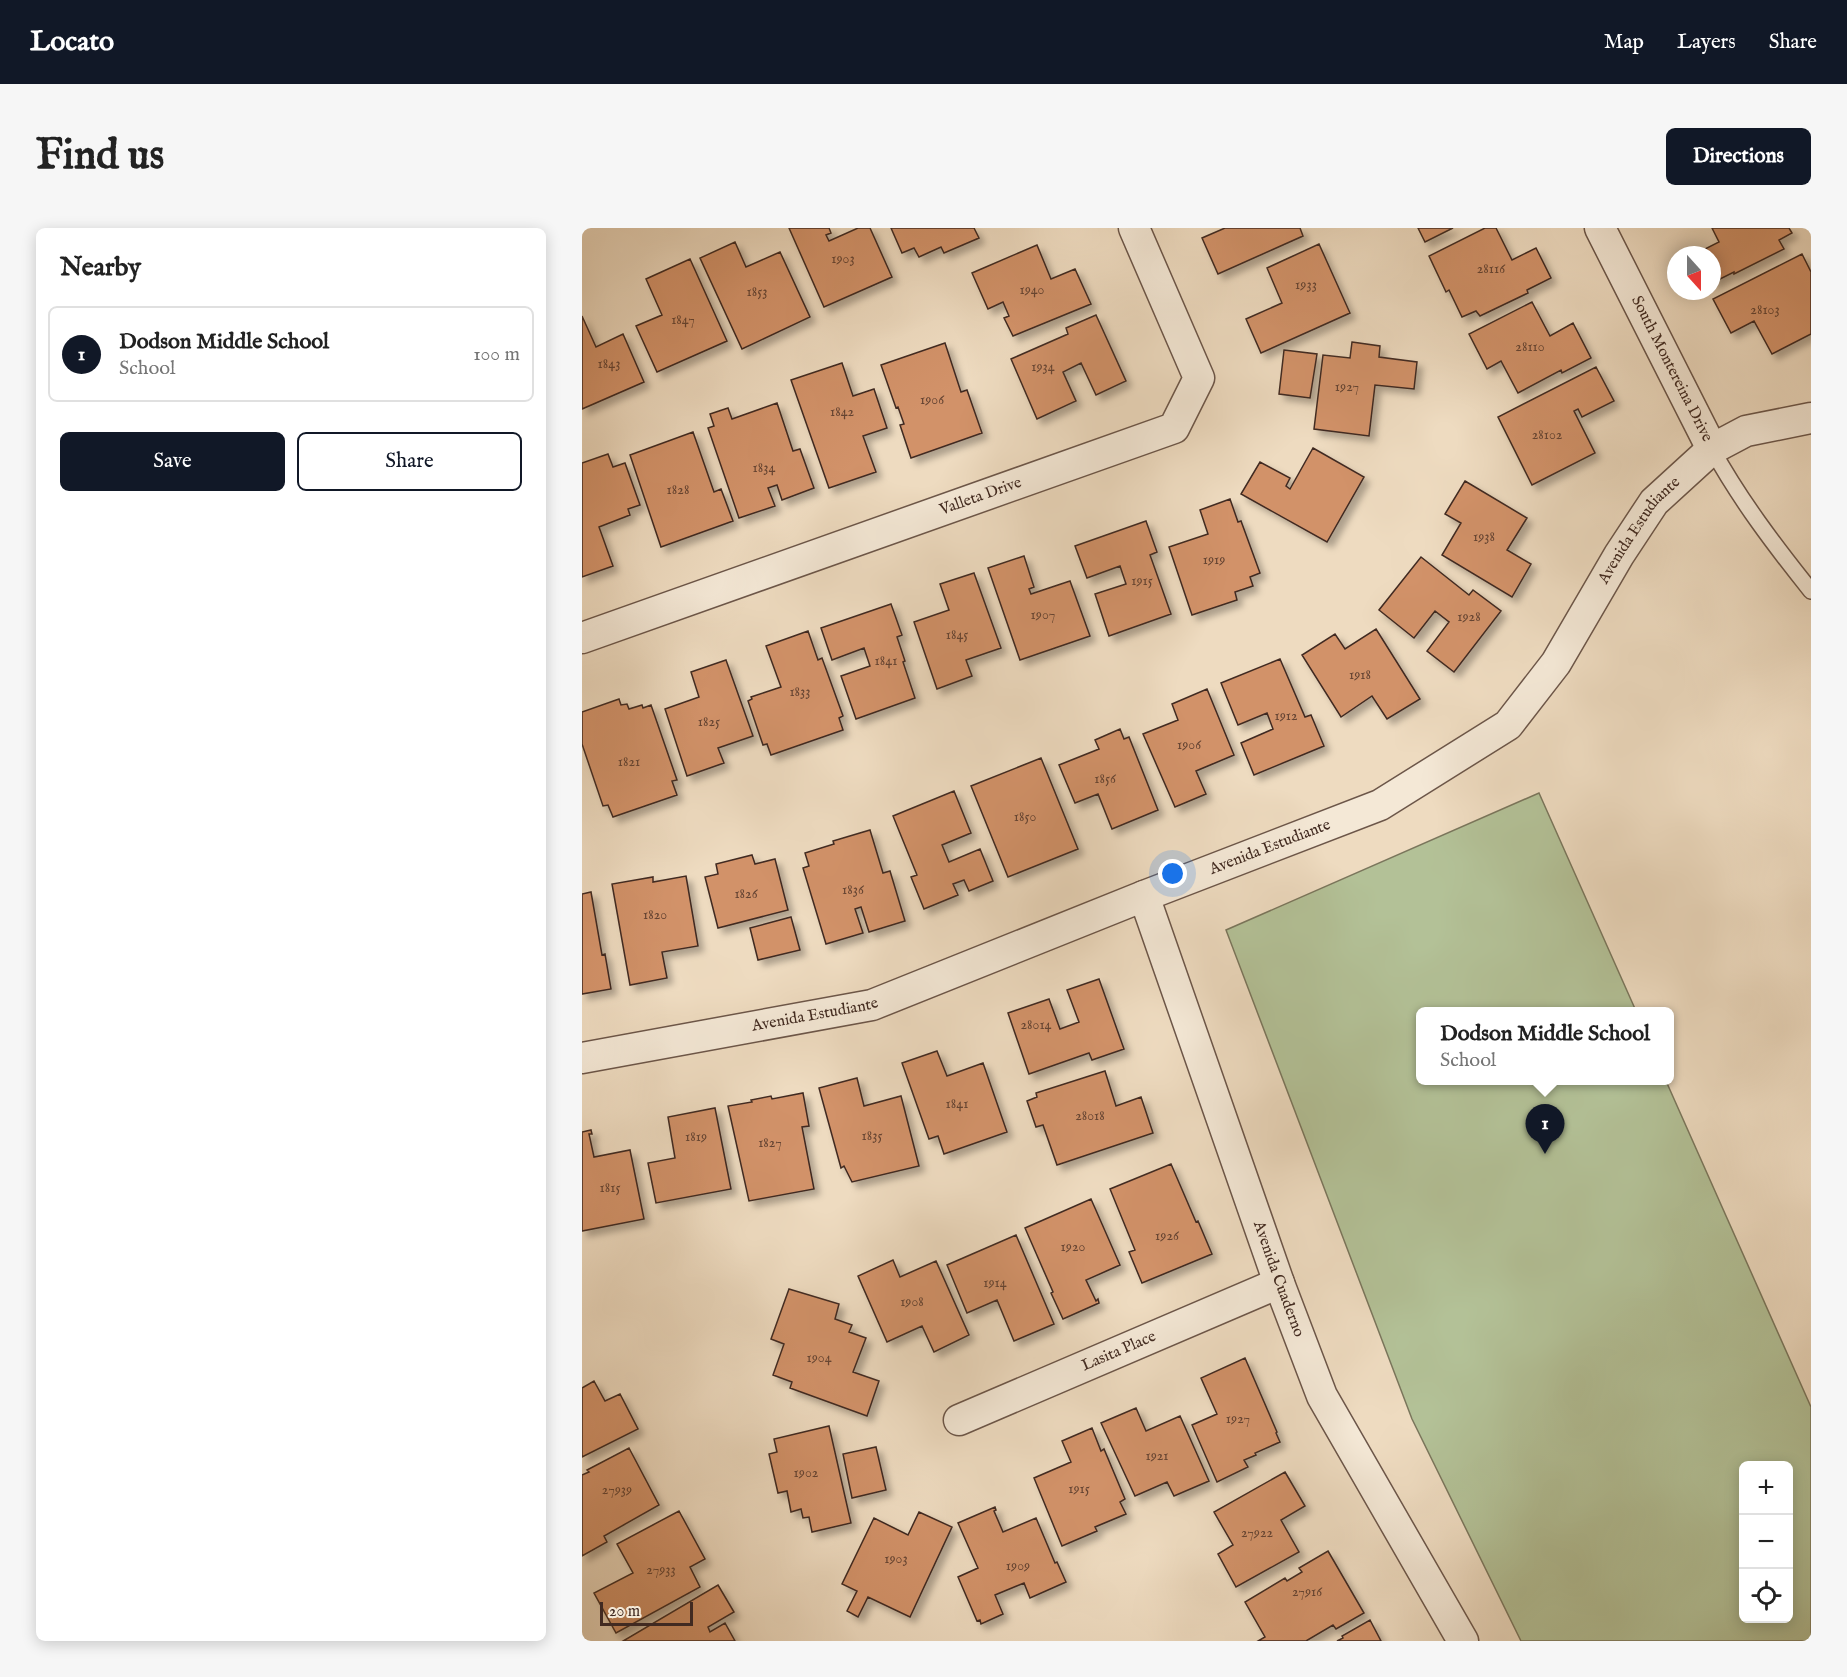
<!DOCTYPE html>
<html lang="en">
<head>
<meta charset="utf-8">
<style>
	:root { --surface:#fff; --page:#f6f6f6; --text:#222; --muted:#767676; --line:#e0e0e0; --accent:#111827 }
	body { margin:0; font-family:"IM FELL English",serif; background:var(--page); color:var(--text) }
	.controls { position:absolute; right:18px; bottom:18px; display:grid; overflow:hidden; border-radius:9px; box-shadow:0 3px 15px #0003 }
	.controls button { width:54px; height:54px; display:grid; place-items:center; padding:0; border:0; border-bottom:2px solid var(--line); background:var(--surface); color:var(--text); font:30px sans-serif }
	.compass { position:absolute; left:1085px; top:18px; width:54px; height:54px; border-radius:50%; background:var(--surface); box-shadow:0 3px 15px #0003; rotate:159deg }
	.scale { position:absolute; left:18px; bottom:15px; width:93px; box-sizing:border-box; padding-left:6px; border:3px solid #412a21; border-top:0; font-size:16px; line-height:21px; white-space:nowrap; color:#412a21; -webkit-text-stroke:4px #f4e8d6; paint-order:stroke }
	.you { position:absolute; left:591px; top:646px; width:21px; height:21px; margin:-15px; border:4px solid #fff; border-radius:50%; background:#1a73e8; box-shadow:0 0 0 9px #1a73e833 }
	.badge { display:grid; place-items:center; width:39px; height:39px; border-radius:50%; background:var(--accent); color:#fff; font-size:20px; font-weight:700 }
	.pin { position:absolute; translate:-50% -50px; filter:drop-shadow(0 2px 3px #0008) }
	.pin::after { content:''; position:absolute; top:32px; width:21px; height:18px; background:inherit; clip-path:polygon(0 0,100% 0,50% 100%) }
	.popup { position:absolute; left:834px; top:779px; width:258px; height:78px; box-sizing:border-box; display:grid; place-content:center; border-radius:9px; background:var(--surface); filter:drop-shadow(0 2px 4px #0005); font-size:20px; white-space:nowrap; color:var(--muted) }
	.popup b { font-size:22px; color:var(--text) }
	.popup::after { content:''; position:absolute; left:50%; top:100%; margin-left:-12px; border:12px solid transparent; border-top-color:var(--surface) }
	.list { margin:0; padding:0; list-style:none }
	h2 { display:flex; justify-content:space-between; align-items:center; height:78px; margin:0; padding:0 24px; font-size:26px }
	h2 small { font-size:20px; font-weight:400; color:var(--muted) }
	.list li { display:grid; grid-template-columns:39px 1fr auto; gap:18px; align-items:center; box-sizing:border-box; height:96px; margin:0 12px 12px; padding:0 12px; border:2px solid var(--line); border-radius:9px }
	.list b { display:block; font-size:22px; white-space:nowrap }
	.list p { margin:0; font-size:20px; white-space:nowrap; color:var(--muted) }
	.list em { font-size:20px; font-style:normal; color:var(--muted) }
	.actions { display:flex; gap:12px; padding:18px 24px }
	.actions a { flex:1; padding:14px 0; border:2px solid var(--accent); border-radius:9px; text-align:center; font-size:21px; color:var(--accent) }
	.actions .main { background:var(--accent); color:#fff }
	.icon { flex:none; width:33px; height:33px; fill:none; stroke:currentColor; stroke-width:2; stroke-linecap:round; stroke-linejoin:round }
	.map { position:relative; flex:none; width:1229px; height:1413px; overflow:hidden; border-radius:9px }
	header { display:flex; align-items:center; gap:36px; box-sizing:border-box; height:84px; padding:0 30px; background:var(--accent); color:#fff }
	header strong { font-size:28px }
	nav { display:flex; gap:33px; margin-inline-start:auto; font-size:21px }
	.intro { display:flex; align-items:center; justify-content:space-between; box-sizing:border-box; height:144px; padding:0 36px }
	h1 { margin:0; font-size:42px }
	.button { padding:15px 27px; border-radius:9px; background:var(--accent); color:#fff; font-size:21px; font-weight:700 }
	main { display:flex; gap:36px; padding:0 36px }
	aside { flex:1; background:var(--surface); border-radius:9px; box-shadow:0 3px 15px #0003 }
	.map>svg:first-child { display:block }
</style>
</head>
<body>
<header>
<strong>Locato</strong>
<nav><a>Map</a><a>Layers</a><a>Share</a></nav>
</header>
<div class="intro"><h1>Find us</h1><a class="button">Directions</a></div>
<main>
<aside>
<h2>Nearby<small></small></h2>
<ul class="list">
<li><span class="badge">1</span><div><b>Dodson Middle School</b><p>School</p></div><em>100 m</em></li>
</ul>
<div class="actions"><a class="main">Save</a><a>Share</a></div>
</aside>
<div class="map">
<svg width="1229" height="1413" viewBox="0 0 1229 1413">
	<defs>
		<filter id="shadow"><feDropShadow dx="5.5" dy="5.5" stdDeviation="3" flood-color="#0004"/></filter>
	</defs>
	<rect width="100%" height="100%" fill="#eedbc0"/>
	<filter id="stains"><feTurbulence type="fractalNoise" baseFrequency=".00333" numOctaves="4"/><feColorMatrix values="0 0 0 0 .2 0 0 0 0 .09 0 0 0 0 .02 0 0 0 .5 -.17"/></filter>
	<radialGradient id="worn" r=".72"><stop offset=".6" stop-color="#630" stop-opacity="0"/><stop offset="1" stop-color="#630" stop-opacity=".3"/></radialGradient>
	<path fill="#b3c197" stroke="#7a765c" stroke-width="1.5" fill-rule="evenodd" d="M 957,565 L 1054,783 L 838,784 L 838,852 L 1084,853 L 1229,1179 L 1229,1413 L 939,1413 L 830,1191 L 644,702 ZM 1162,1238 L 1206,1238 L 1206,1390 L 1162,1390 Z"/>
	<path fill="#d29269" stroke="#412a21" stroke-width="1.5" filter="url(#shadow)" d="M 207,0 L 247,0 L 249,5 L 244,7 L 247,13 L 276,0 L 288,0 L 310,49 L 242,79 Z
		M 309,0 L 392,0 L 397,10 L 362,25 L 359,19 L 337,29 L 332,20 L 320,25 Z
		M 643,0 L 718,0 L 721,8 L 636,46 L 620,10 Z
		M 836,0 L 871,0 L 843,14 Z
		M 903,0 L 914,0 L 930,32 L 954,20 L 969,50 L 945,62 L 946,65 L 898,88 L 894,83 L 880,89 L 867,62 L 864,64 L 847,28 Z
		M 1130,0 L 1207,0 L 1210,5 L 1197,12 L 1202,21 L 1152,46 L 1152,44 L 1130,55 L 1130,27 L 1116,27 L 1115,25 L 1137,14 Z
		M 153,14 L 164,39 L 198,24 L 228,89 L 160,121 L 118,30 Z
		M 737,16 L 768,85 L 679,125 L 664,91 L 700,75 L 685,40 Z
		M 455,17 L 469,51 L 493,41 L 509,76 L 431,108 L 422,90 L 427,88 L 421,74 L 406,81 L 390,45 Z
		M 1220,26 L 1229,44 L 1229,106 L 1190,126 L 1172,93 L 1149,105 L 1131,71 Z
		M 108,31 L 145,113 L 75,144 L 54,98 L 80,87 L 64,51 Z
		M 950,74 L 968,108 L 991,95 L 1009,130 L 980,145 L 979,142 L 936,165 L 919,133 L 905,141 L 887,106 Z
		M 514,87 L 544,153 L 514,167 L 499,135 L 481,144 L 494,173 L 455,191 L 429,131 L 486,106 L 484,100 Z
		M 0,88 L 14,119 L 41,106 L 62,154 L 0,181 Z
		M 770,114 L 798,118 L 797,129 L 835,134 L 832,161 L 793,157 L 787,208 L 732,201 L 741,127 L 768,130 Z
		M 363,115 L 379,164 L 385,162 L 400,205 L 329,230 L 318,197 L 322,196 L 316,179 L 314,180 L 299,137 Z
		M 702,122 L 735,126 L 728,170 L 697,166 Z
		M 260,135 L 271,168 L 292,161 L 305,200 L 281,208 L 294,244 L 247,260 L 209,152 Z
		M 1014,139 L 1032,173 L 1000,189 L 996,181 L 992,183 L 1013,225 L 950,257 L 916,189 Z
		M 195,175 L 211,223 L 218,221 L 232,260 L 200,272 L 195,257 L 186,260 L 193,278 L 157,290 L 126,200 L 132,198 L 128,186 L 146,180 L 150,191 Z
		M 111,204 L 132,264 L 139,261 L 151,293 L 79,319 L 48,227 Z
		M 731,220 L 782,249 L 745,314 L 659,266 L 678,234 L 708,250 L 704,258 L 708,261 Z
		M 26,226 L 31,239 L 43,235 L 58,277 L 46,281 L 48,287 L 17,299 L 31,338 L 0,349 L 0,235 Z
		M 883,253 L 945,290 L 925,322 L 949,336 L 930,369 L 860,327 L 879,295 L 863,286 Z
		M 648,271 L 656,294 L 659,293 L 678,345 L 668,349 L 671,358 L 653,364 L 655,372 L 610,387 L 587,319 L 626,306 L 618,282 Z
		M 564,293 L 575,324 L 568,327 L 589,386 L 527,408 L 513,366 L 544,356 L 538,338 L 505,350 L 493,318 Z
		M 442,328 L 452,359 L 447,361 L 449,366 L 488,353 L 508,408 L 438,432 L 406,340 Z
		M 839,329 L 887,367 L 891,362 L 919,383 L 872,444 L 845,423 L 867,394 L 853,383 L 832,410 L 797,382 Z
		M 392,345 L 419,420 L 384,432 L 390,448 L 355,461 L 332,394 L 367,382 L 358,356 Z
		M 309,376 L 320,407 L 315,409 L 323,433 L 321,434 L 333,470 L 274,491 L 259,448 L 288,438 L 282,420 L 250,432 L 239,400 Z
		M 794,401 L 838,471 L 805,491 L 790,468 L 759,489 L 720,427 L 753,406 L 763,421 Z
		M 226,403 L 236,432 L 240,430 L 261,488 L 257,490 L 261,502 L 189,527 L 185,516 L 181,517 L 166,473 L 170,471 L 169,469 L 199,459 L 184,418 Z
		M 698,431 L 723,489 L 729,487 L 742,518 L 672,547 L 659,515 L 691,501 L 685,485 L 656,497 L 639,455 Z
		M 144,432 L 171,508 L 136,520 L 142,535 L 105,548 L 83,481 L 117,469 L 109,444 Z
		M 625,461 L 652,527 L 614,543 L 624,566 L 593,579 L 561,506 L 596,492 L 590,476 Z
		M 37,471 L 39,477 L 45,476 L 47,481 L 60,477 L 61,480 L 69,477 L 95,552 L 90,553 L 95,567 L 31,589 L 26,577 L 21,578 L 0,516 L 0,484 Z
		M 538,501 L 542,511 L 547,509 L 576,582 L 530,601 L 516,566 L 493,575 L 477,537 L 517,521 L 513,512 Z
		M 459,530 L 496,621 L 426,649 L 389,558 Z
		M 372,563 L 389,605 L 360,617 L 367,634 L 398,621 L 411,653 L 387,663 L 382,652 L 371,656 L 376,667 L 342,681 L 329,649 L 335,647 L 311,588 Z
		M 288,602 L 301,645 L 308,643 L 323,693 L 287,704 L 279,679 L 273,681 L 281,705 L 244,716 L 221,640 L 227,638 L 223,625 L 252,616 L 251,613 Z
		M 170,627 L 173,636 L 193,631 L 206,682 L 136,700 L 123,649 L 136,646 L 134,636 Z
		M 104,648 L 116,718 L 80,724 L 85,750 L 48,757 L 30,656 L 71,649 L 71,654 Z
		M 9,664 L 20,727 L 23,726 L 29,761 L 0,766 L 0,666 Z
		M 209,689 L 218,722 L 176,732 L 168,700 Z
		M 517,751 L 542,821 L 510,832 L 507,825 L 447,846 L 426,785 L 467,771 L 478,801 L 497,794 L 485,762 Z
		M 355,823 L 365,848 L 401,835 L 425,904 L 362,926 L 356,908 L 347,911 L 320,835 Z
		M 523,843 L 534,878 L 559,869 L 571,905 L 475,937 L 461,897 L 454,899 L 445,873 L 455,869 L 454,865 Z
		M 275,850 L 282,878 L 319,868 L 337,938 L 270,954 L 262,938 L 259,940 L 237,860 Z
		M 221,865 L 227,898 L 220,899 L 232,961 L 167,973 L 146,878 L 170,874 L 169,872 L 189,868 L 190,871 Z
		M 133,880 L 149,961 L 74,975 L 66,935 L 93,930 L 86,889 Z
		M 9,902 L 10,906 L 7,906 L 12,929 L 48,922 L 62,991 L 0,1003 L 0,904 Z
		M 589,936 L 614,994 L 616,993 L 630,1026 L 560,1055 L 547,1024 L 553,1022 L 528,961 Z
		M 509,971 L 538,1037 L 504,1052 L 514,1073 L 516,1071 L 517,1075 L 481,1091 L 469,1065 L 471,1064 L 443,1000 Z
		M 434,1007 L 472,1096 L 432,1113 L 415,1072 L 385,1085 L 365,1037 Z
		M 311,1032 L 318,1049 L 354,1033 L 387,1107 L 352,1124 L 340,1098 L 305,1114 L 276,1048 Z
		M 207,1061 L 257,1076 L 253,1091 L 270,1097 L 267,1104 L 284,1110 L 271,1144 L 297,1153 L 285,1188 L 208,1160 L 210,1154 L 191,1147 L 202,1116 L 189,1111 Z
		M 663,1130 L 695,1204 L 694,1205 L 698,1214 L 673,1225 L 674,1227 L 662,1232 L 666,1239 L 635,1254 L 610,1197 L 635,1186 L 619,1150 Z
		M 12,1153 L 23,1173 L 38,1166 L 56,1201 L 0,1229 L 0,1160 Z
		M 554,1180 L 564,1203 L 598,1188 L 627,1253 L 592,1268 L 585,1254 L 553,1268 L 519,1195 Z
		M 247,1198 L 269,1295 L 230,1304 L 227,1289 L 221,1290 L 219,1281 L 209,1284 L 205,1263 L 196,1265 L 187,1226 L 195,1224 L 192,1211 Z
		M 510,1200 L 519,1223 L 522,1221 L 543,1271 L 538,1274 L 544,1286 L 513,1299 L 515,1303 L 480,1318 L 452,1250 L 489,1234 L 480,1213 Z
		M 294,1219 L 304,1262 L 270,1270 L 261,1226 Z
		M 47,1220 L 77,1277 L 22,1308 L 25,1314 L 0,1328 L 0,1247 L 7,1244 L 5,1242 Z
		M 703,1244 L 723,1278 L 699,1292 L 717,1324 L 654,1359 L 636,1326 L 651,1317 L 632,1284 Z
		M 413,1279 L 414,1282 L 412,1283 L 421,1304 L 454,1290 L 473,1335 L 475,1334 L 484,1354 L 448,1370 L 442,1355 L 413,1367 L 421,1386 L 399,1396 L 398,1392 L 395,1393 L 376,1349 L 396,1340 L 376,1295 Z
		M 97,1283 L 123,1331 L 108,1339 L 118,1359 L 34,1405 L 12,1365 L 51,1345 L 35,1316 Z
		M 337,1284 L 370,1299 L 328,1389 L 286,1369 L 276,1389 L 265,1383 L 275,1363 L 260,1356 L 292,1290 L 326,1307 Z
		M 746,1323 L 782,1385 L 754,1401 L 751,1397 L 724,1413 L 676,1413 L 683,1409 L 663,1374 L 703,1350 L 705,1353 L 720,1344 L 717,1340 Z
		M 136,1357 L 152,1384 L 126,1399 L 128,1404 L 143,1395 L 153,1413 L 41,1413 Z
		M 788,1392 L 799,1413 L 755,1413 L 761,1410 L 760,1408 Z"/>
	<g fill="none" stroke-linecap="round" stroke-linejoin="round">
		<defs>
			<path id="service" d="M 1130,221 C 1158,272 1193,318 1229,363"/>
			<g id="minor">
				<path id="s1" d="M 1018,0 L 1130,221"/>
				<path id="s2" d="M 0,410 L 592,200 L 617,150 L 552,0"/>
				<path id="s3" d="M 562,668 L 697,1055 L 740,1168 L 881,1413"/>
				<path id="s4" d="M 0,830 L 290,777 L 562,668 L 798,577 L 926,497 L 974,435 L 1037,327 L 1072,274 L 1130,221 L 1164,203 L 1229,190"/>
				<path id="s5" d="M 377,1192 L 697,1055"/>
			</g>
		</defs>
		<use href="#service" stroke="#6c5649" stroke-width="18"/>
		<use href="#minor" stroke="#6c5649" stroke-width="33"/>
		<use href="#service" stroke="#f4e8d6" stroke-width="15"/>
		<use href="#minor" stroke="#f4e8d6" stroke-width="30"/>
	</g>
	<g text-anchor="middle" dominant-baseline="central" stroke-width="4.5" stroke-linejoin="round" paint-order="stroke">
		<g font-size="14" fill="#654433">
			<text x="261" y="31">1903</text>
			<text x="909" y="41">28116</text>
			<text x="724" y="57">1933</text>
			<text x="450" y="62">1940</text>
			<text x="175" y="64">1853</text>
			<text x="1183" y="82">28103</text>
			<text x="101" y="92">1847</text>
			<text x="948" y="119">28110</text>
			<text x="27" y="136">1843</text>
			<text x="461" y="139">1934</text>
			<text x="765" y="159">1927</text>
			<text x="350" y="172">1906</text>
			<text x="260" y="184">1842</text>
			<text x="965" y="207">28102</text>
			<text x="182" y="240">1834</text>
			<text x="96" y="262">1828</text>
			<text x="902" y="309">1938</text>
			<text x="632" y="332">1919</text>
			<text x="560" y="353">1915</text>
			<text x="461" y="387">1907</text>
			<text x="887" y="389">1928</text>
			<text x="375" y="407">1845</text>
			<text x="304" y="433">1841</text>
			<text x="778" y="447">1918</text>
			<text x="218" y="464">1833</text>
			<text x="704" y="488">1912</text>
			<text x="127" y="494">1825</text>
			<text x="607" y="517">1906</text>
			<text x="47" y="534">1821</text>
			<text x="523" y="551">1856</text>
			<text x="443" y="589">1850</text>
			<text x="271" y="662">1836</text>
			<text x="164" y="666">1826</text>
			<text x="73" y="687">1820</text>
			<text x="454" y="797">28014</text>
			<text x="375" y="876">1841</text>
			<text x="508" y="888">28018</text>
			<text x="290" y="908">1835</text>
			<text x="114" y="909">1819</text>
			<text x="188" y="915">1827</text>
			<text x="28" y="960">1815</text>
			<text x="585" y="1008">1926</text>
			<text x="491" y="1019">1920</text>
			<text x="413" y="1055">1914</text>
			<text x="330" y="1074">1908</text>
			<text x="237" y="1130">1904</text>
			<text x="656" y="1191">1927</text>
			<text x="575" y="1228">1921</text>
			<text x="224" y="1245">1902</text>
			<text x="497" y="1261">1915</text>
			<text x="35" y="1262">27939</text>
			<text x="675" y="1305">27922</text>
			<text x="314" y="1331">1903</text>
			<text x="436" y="1338">1909</text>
			<text x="79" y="1342">27933</text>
			<text x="725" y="1364">27916</text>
		</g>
		<g font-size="16" fill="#412a21" stroke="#f4e8d6">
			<text stroke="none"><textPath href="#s1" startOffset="158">South Montereina Drive</textPath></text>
			<text stroke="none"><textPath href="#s2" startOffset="423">Valleta Drive</textPath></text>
			<text stroke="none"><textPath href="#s4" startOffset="1227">Avenida Estudiante</textPath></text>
			<text stroke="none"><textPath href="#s4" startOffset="723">Avenida Estudiante</textPath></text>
			<text stroke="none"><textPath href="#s4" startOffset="237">Avenida Estudiante</textPath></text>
			<text stroke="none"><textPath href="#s3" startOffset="406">Avenida Cuaderno</textPath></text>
			<text stroke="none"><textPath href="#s5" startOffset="174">Lasita Place</textPath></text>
		</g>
	</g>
	<rect width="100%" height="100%" filter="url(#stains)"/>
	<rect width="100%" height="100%" fill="url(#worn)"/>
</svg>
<div class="controls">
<button>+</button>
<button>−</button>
<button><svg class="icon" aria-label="locate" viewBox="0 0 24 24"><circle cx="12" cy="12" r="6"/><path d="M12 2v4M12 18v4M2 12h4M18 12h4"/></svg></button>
</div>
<svg class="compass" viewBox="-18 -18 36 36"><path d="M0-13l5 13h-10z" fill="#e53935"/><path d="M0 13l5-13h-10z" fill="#767676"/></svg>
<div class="scale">20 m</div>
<div class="you"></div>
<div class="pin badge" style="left:963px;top:926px">1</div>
<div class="popup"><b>Dodson Middle School</b>School</div>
</div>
</main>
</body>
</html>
